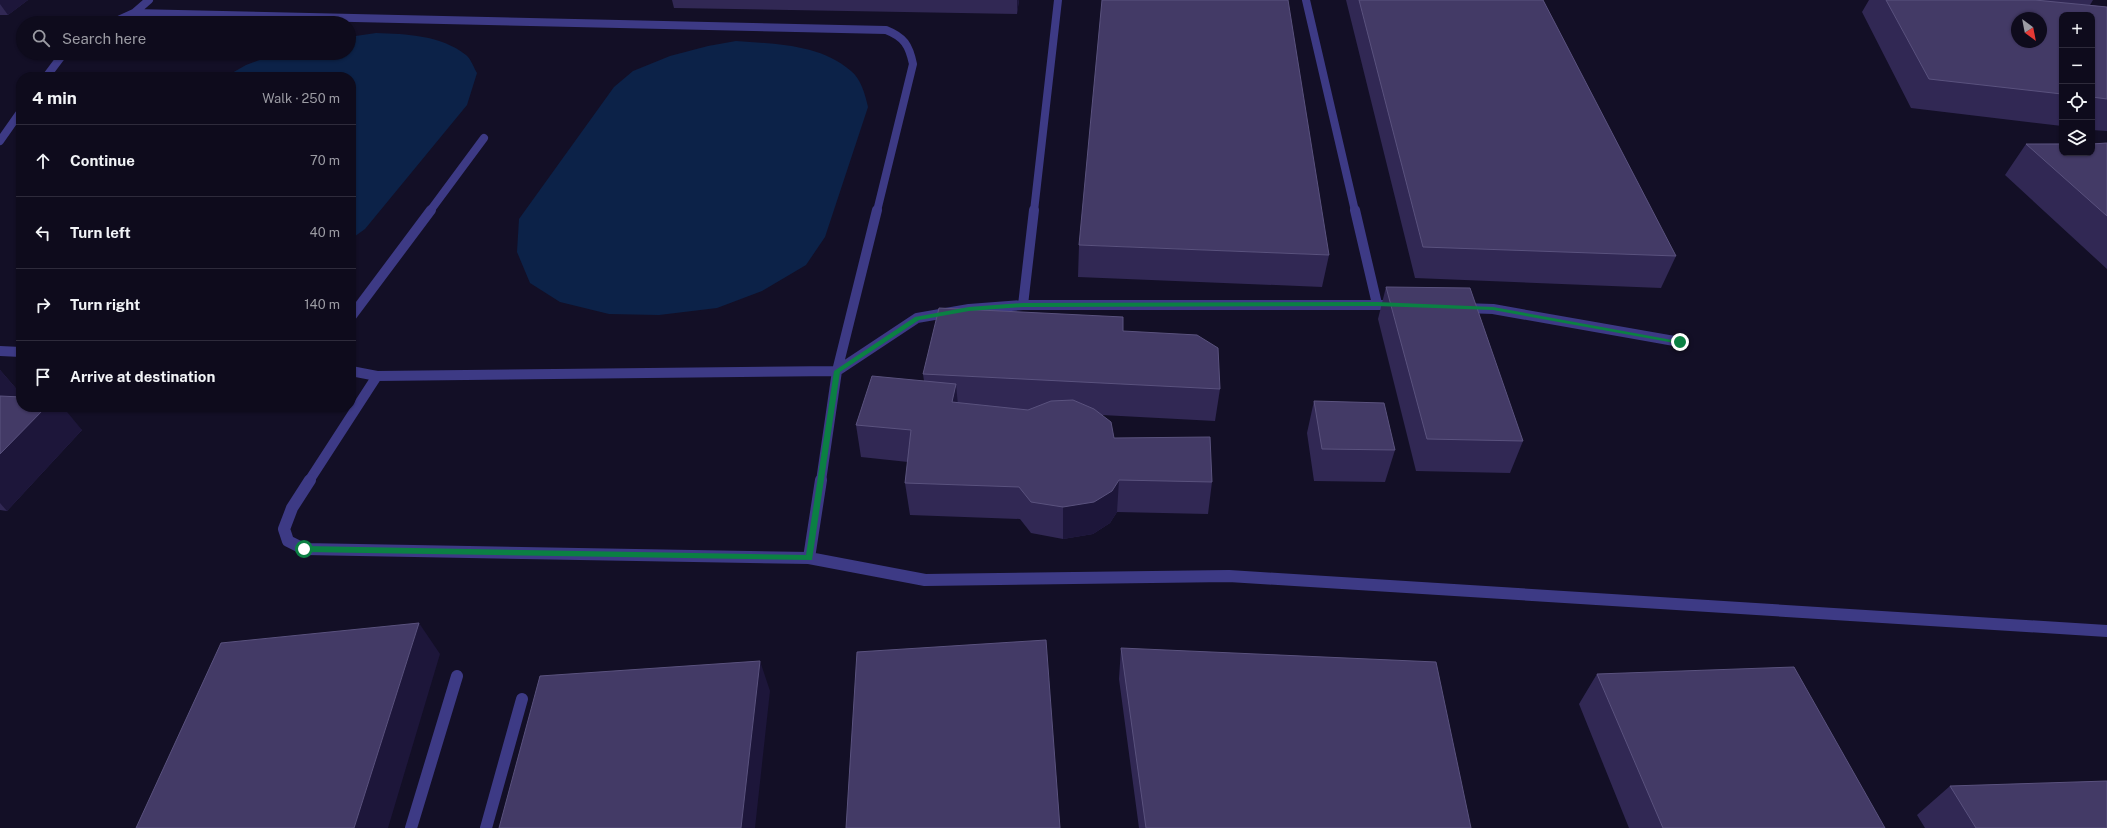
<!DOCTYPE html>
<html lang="en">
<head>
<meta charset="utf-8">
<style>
	:root { --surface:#0e0b1c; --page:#171425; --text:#f1f3f6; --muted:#9b9ba3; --line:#2e2b3b }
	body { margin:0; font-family:"Public Sans",sans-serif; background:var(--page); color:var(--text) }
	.controls { position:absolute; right:12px; top:12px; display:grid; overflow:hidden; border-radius:8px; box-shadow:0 1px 3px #0004 }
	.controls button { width:36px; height:36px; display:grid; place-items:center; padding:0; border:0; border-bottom:1px solid var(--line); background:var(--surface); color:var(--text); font:20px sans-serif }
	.compass { position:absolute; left:2011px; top:12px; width:36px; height:36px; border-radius:50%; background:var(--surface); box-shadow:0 1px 3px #0004; rotate:148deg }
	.stop { position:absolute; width:12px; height:12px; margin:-9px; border:3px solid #0b8043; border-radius:50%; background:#fff }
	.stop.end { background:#0b8043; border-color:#fff; box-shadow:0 1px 4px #0008 }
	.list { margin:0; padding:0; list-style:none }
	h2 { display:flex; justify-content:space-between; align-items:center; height:52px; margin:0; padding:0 16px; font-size:17px }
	h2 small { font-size:13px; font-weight:400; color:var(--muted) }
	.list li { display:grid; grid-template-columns:26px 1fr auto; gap:12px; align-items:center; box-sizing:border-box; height:72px; padding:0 16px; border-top:1px solid var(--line) }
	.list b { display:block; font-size:15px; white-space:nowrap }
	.list em { font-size:13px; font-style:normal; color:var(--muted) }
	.icon { flex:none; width:22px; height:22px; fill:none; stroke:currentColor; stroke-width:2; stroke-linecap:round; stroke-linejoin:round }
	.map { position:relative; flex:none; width:2107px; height:828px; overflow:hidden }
	.search { position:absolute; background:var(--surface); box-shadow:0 1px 3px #0004; left:16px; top:16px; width:340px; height:44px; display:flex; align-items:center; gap:10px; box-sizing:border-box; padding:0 14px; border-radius:22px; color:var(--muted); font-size:15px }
	.panel { position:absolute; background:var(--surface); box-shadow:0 1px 3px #0004; left:16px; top:72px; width:340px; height:340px; border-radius:16px }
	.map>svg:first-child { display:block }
</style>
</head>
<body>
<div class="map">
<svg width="2107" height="828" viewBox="0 0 2107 828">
	<rect width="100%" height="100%" fill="#130f26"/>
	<path fill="#0c2248" d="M 376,33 C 406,34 441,35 466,55 C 471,59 474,68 477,73 L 467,105 L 365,229 L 351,239 L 351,77 L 225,77 L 246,65 L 279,53 L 349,53 L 349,37 Z
		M 736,41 C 774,44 820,44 851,71 C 861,79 865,94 868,107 L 825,237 L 806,265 L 762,291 L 717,308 L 659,315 L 609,314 L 560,302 L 530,283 L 517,252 L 519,219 L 614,87 L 633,71 L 670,56 L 708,46 Z"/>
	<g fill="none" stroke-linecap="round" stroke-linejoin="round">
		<path stroke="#3d3a85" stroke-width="8" d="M 1306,0 L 1355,211
			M 134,13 L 149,0
			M 112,23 L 134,13 L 886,30 C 904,37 909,45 913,64 L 877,211
			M 46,77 L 64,53
			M 0,141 L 21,111
			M 430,211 L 484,138
			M 1034,211 L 1058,0"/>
		<path stroke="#3d3a85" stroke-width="10" d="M 1355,210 L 1377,304
			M 1023,305 L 1034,210
			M 1464,308 L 1493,309 L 1680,342
			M 351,317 L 431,210
			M 0,351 L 21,352
			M 351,371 L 377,376 L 837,371 L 917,318 L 969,309 L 1023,305 L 1394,305
			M 309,481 L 377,376
			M 821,481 L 837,371 L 877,210"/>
		<path stroke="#3d3a85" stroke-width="12" d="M 310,480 L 292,508 L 284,529 L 288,541 L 304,549 L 809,558 L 925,580 L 1229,576 L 2107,631
			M 809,558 L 821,480
			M 411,828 L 457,676
			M 486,828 L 522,699"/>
	</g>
	<path fill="#312854" d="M 0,0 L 28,0 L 8,15 L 0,15 Z
		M 672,0 L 1019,0 L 1017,14 L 674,8 Z
		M 1346,0 L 1543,0 L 1676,256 L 1661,288 L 1415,278 Z
		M 1869,0 L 2093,0 L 2090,5 L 2107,7 L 2107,131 L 2092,130 L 2092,15 L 2062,15 L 2062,126 L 1911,108 L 1862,12 Z
		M 2107,143 L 2107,269 L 2005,175 L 2026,144 Z
		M 1079,245 L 1329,255 L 1322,287 L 1078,277 Z
		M 1386,287 L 1523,441 L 1510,473 L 1416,471 L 1378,319 Z
		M 1123,331 L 1220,389 L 1215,421 L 1102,415 L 1114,438 L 1212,482 L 1208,514 L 1117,512 L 1110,523 L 1093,534 L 1063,539 L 1031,533 L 1020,519 L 910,515 L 905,483 L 908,462 L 861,457 L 856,425 L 924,381 L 923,374 Z
		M 0,370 L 20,393 L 16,396 L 82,430 L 7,511 L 0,510 Z
		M 1314,401 L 1395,450 L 1385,482 L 1314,481 L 1307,433 Z
		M 1121,648 L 1471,828 L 1139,828 L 1119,679 Z
		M 1597,674 L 1885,828 L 1629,828 L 1579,704 Z
		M 1950,786 L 2107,828 L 1925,828 L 1917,815 Z"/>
	<path fill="#1d163a" d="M 0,0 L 28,0 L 8,15 L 0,4 Z
		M 1017,0 L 1019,0 L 1017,14 Z
		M 0,370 L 20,393 L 0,412 Z
		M 956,384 L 959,416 L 952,402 Z
		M 46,407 L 63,407 L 82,430 L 7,511 L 0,503 L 0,454 Z
		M 1119,480 L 1117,512 L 1110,523 L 1093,534 L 1063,539 L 1063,507 Z
		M 419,623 L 440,654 L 388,828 L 354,828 Z
		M 760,661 L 770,691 L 755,828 L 741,828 Z"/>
	<path fill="#433a66" stroke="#5a527e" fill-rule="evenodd" d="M 1102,0 L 1288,0 L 1329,255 L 1079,245 Z
		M 1359,0 L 1543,0 L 1676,256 L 1423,247 Z
		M 1886,0 L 2035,0 L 2107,7 L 2107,99 L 2092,97 L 2092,15 L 2062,15 L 2062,94 L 1929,79 ZM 2017,18 L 2041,18 L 2041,42 L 2017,42 Z
		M 2107,143 L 2107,216 L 2026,144 L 2062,144 L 2062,153 L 2092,153 L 2092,144 Z
		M 1386,287 L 1470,288 L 1523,441 L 1427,439 Z
		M 939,308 L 1123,317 L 1123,331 L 1197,335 L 1218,348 L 1220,389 L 923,374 Z
		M 872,376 L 956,384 L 952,402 L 1028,410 L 1051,401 L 1073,400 L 1094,409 L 1111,422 L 1114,438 L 1210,437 L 1212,482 L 1119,480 L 1112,491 L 1094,502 L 1063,507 L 1031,502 L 1019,487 L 905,483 L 911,430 L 856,425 Z
		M 0,396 L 21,397 L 21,407 L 46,407 L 0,454 Z
		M 1314,401 L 1384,403 L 1395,450 L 1322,449 Z
		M 419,623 L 354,828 L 136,828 L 221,643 Z
		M 1046,640 L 1060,828 L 846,828 L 857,652 Z
		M 1121,648 L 1436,662 L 1471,828 L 1146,828 Z
		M 760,661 L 741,828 L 499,828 L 540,676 Z
		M 1794,667 L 1885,828 L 1663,828 L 1597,674 Z
		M 2107,781 L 2107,828 L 1976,828 L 1950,786 Z"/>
	<path fill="#0b8043" d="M 1377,302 L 1493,307 L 1683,342 L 1680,344 L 1493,310 L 1377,306 L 1023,307 L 969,311 L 919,320 L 840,372 L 812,560 L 304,552 L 300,549 L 304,546 L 806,555 L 834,371 L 915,317 L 969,307 L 1023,303 Z"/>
</svg>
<div class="controls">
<button>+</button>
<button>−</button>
<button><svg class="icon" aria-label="locate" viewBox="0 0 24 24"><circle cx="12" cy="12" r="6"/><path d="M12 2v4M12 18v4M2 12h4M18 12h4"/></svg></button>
<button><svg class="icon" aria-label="layers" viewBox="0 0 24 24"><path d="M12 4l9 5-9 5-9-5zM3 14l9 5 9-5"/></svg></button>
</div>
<svg class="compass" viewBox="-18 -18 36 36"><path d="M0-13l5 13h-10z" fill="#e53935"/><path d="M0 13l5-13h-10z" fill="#9b9ba3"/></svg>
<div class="stop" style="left:304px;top:549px"></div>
<div class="stop end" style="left:1680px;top:342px"></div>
<div class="search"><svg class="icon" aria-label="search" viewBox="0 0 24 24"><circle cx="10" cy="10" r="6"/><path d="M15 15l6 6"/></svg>Search here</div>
<section class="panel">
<h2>4 min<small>Walk · 250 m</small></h2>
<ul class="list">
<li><svg class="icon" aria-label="ahead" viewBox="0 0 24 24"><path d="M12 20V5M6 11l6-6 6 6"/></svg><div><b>Continue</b></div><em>70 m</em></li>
<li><svg class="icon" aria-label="left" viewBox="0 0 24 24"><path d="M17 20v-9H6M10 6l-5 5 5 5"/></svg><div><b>Turn left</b></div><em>40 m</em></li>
<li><svg class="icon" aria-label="right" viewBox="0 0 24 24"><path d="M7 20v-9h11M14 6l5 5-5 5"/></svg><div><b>Turn right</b></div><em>140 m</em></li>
<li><svg class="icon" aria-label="arrive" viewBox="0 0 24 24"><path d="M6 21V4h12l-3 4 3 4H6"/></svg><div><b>Arrive at destination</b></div></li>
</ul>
</section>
</div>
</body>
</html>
